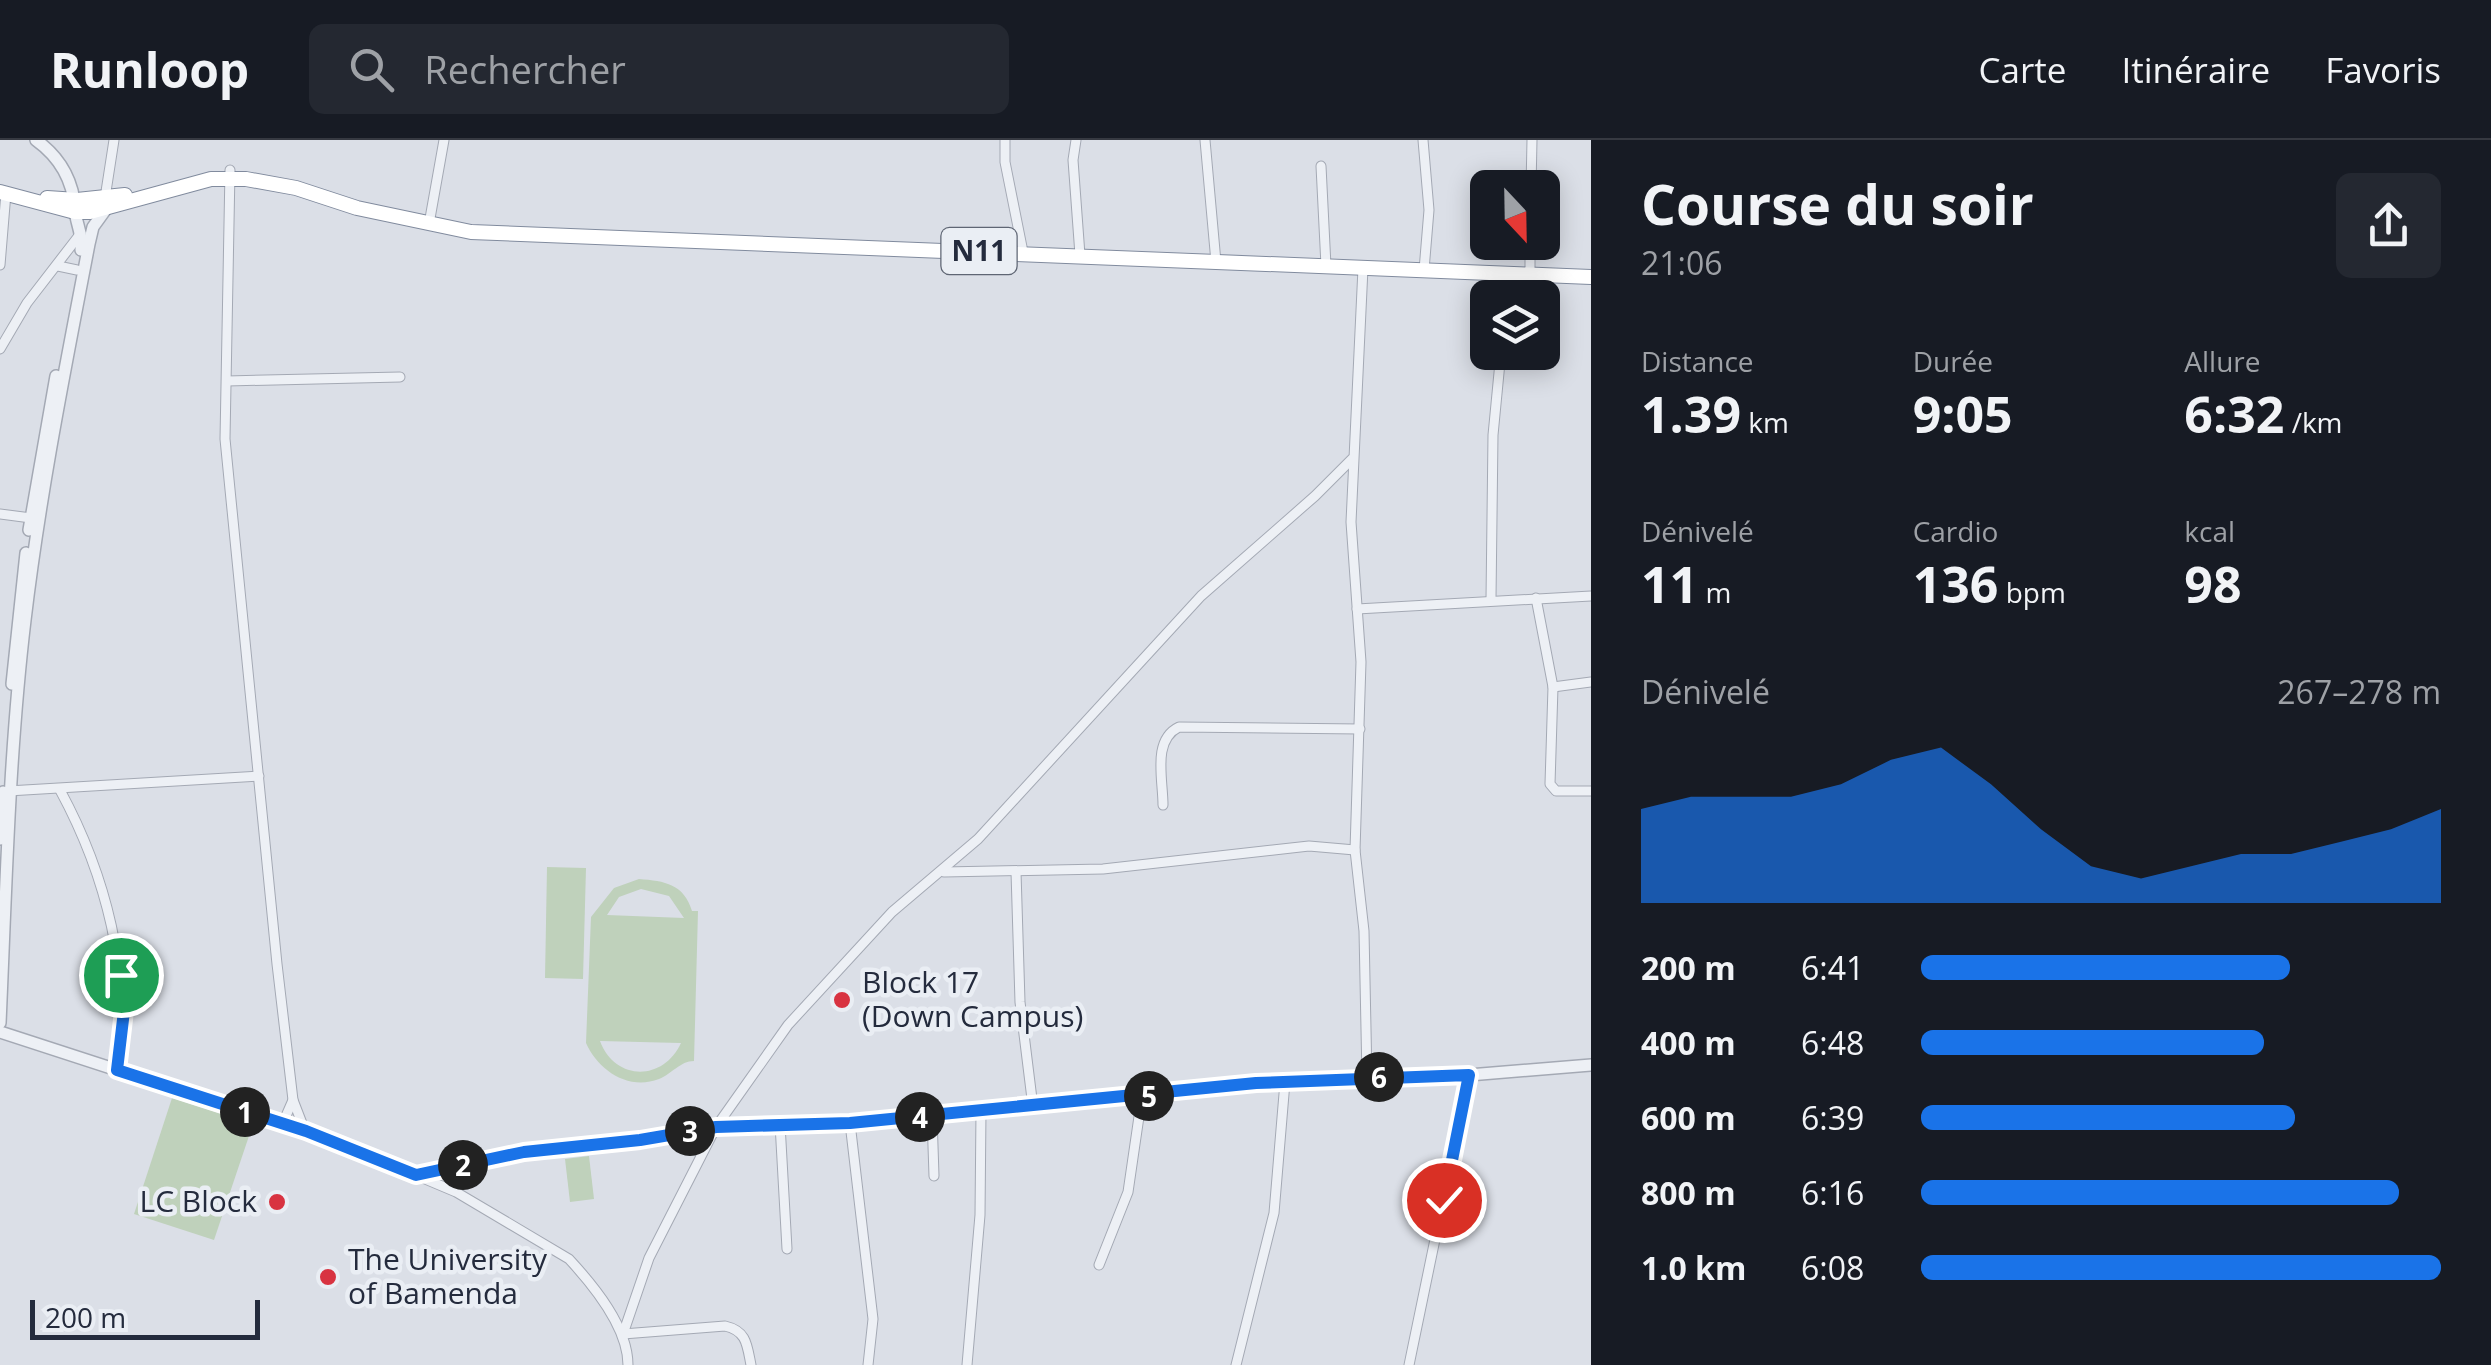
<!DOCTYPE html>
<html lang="fr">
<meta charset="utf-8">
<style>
:root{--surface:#171b24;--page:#242831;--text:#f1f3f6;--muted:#9ea1a6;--line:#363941;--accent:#1a73e8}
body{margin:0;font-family:"Open Sans",sans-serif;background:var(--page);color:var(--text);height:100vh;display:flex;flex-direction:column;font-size:38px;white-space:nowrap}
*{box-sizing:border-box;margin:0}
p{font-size:32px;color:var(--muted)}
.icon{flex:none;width:55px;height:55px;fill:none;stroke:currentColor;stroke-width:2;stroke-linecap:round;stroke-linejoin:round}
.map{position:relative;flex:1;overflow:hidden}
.details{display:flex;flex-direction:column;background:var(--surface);width:900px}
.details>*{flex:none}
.needle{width:65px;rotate:158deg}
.tools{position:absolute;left:1470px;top:30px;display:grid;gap:20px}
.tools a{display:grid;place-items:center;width:90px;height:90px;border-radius:15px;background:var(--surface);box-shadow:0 5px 25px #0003;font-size:50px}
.scale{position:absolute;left:30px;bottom:25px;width:230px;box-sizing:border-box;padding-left:10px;border:5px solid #242b3d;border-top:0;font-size:28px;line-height:35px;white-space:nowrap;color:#242b3d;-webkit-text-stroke:8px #eaeef4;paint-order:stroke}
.pin{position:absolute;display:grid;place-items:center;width:85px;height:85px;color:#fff;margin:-42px;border:5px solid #fff;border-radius:50%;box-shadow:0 2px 10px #0007}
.km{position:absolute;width:50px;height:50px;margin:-25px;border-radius:50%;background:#222;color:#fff;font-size:28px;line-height:50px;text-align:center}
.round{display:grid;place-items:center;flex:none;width:105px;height:105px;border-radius:15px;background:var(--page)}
.headline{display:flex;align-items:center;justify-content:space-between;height:170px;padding:0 50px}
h1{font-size:55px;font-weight:700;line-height:75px}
.stats{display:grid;grid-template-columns:repeat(3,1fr);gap:15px;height:170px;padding:10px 50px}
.stats div{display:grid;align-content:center}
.stats b{font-size:50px;font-weight:700}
.stats small{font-size:28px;font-weight:400}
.stats p{font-size:28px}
.chart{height:280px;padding:20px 50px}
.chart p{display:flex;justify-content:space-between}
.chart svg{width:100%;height:180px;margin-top:10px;fill:var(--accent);opacity:.7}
ul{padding:0 50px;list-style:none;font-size:32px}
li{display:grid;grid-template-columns:160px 120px 1fr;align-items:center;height:75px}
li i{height:25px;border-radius:12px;background:var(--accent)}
header{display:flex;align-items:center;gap:60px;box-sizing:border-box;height:140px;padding:0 50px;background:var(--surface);border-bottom:2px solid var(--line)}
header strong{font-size:48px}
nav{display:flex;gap:55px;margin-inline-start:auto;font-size:35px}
.search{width:700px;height:90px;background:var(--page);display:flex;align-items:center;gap:25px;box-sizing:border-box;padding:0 35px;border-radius:15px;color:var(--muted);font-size:38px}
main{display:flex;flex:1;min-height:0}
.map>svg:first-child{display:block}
</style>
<header>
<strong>Runloop</strong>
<div class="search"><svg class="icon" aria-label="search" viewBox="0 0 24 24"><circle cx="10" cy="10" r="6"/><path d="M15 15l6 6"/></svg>Rechercher</div>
<nav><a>Carte</a><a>Itinéraire</a><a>Favoris</a></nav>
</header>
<main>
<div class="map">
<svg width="1591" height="1225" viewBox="0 0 1591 1225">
<rect width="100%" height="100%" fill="#dbdfe7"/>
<g fill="#bfd1bb" fill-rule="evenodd">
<polygon points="547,727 586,728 583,839 545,838"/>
<path d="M639,739c26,2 45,5 53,32h6l-4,150c-14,0 -22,13 -35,18 -31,12 -61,-9 -73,-36l5,-126 23,-29zM641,749l28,7 15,22 -77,-3 12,-18zM600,901l80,2h1c-18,39 -66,38 -81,-2z"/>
<polygon points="172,958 253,984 214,1100 134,1074"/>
<polygon points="589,1016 594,1059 570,1062 565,1019"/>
</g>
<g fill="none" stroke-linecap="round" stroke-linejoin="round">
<defs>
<g id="minor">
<polyline points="1005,0 1005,22 1023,112"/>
<polyline points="1076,0 1073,20 1080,115"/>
<polyline points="1205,0 1216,122"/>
<polyline points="1423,0 1429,70 1424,130"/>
<polyline points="1321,26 1326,126"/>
<polyline points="230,30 225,299 277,824 293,960 305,991"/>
<polyline points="1531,48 1532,0"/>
<polyline points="105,58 114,0"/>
<polyline points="429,84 444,0"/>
<polyline points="0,125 6,53"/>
<polyline points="58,126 77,130"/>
<polyline points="1363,128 1351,382 1361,522 1355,710 1364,791 1367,938"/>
<polyline points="1530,134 1530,102"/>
<polyline points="1511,158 1515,133"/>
<polyline points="0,209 27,163 81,93"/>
<polyline points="227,241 400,237"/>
<polyline points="0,374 31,378"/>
<polyline points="1536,458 1553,547 1550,644 1556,651 1591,651"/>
<polyline points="1491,459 1493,295 1501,212"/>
<polyline points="1357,469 1591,456"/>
<polyline points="1553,547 1591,542"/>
<path d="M60,650c45,83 73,186 57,280"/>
<polyline points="8,651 259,636"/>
<path d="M1163,665c0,-26 -11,-65 16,-78l181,2"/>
<polyline points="944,732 1103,729 1309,706 1355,710"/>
<polyline points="1016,732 1020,862 1033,967"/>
<polyline points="932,976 934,1036"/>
<polyline points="850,983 873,1179 868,1225"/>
<polyline points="780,984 787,1109"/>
<polyline points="282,985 293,960"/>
<path d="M418,1036l38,16 113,67c25,27 59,68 59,106"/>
<polyline points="1099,1125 1128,1052 1142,956"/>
<polyline points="623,1194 649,1118 716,987 788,885 892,772 978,699 1201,456 1315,356 1352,319"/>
<path d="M623,1194l102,-8c22,5 22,19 26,39"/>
<polyline points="967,1225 980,1075 981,971"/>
<polyline points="1236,1225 1274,1073 1285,942"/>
<polyline points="1409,1225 1469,935"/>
</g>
<g id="tertiary">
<path d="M36,0c25,18 37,41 39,69 1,16 8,24 6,41"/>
<polyline points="29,390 56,236"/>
<polyline points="12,544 26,413"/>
<polyline points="0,699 3,652"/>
<path d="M0,883c6,-134 9,-269 25,-403 15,-126 40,-251 64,-376l4,-17 13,-18"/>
<polyline points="0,892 305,991 416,1035 525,1012 640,1000 716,987 850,983 1256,943 1469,935 1591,925"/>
</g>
<g id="trunk">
<polyline points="0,52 75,72 90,72 211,39 246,39 296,48 357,68 471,92 1591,137"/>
<polyline points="47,58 77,60 125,55"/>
</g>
</defs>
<use href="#minor" stroke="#a4a9b4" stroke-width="11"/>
<use href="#tertiary" stroke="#a4a9b4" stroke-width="14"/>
<use href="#trunk" stroke="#818b9e" stroke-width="16"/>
<use href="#minor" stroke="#edf0f5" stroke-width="9"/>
<use href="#tertiary" stroke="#edf0f5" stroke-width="11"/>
<use href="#trunk" stroke="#fff" stroke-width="14"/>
</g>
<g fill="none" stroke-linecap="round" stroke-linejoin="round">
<defs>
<polyline id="route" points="121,835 124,871 117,930 306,991 416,1035 524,1012 640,1000 716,987 850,983 1256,943 1469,935 1444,1060"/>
</defs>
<use href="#route" stroke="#fff" stroke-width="20"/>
<use href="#route" stroke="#1a73e8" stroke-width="12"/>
</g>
<g fill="#d83341" stroke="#eaeef4" stroke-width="4">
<circle cx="842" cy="860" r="10"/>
<circle cx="277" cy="1062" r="10"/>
<circle cx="328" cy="1137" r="10"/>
</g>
<g text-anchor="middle" stroke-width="9" stroke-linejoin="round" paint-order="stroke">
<rect fill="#eaeef4" stroke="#5f6674" stroke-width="2.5" x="941.5" y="88" width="75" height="46" rx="8"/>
<g font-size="28" font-weight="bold" fill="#242b3d">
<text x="979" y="121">N11</text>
</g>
<g font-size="30" fill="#242b3d" stroke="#eaeef4" text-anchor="start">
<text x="862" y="853">Block 17<tspan x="862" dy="34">(Down Campus)</tspan></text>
<text x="257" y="1072" text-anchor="end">LC Block</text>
<text x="348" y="1130">The University<tspan x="348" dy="34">of Bamenda</tspan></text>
</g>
</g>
</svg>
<div class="tools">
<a><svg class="needle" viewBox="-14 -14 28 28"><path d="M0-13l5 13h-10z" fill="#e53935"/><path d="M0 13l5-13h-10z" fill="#9ea1a6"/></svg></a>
<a><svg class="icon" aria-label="layers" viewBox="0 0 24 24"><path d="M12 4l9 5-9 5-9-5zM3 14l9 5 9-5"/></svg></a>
</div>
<div class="scale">200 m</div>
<div class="pin" style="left:121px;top:835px;background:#1e9e55"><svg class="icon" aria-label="arrive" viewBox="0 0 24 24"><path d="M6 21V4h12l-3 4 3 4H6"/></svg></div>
<div class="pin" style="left:1444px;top:1060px;background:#d93025"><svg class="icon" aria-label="check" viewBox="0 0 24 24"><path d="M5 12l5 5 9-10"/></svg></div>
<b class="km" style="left:245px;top:972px">1</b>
<b class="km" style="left:463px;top:1025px">2</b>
<b class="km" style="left:690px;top:991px">3</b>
<b class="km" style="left:920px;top:977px">4</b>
<b class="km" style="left:1149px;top:956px">5</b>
<b class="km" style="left:1379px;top:937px">6</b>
</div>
<section class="details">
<div class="headline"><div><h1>Course du soir</h1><p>21:06</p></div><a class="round"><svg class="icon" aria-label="share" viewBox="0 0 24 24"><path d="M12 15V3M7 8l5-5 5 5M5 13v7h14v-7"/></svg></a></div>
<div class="stats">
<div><p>Distance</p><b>1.39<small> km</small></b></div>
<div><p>Durée</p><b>9:05</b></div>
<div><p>Allure</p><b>6:32<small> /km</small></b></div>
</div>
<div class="stats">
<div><p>Dénivelé</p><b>11<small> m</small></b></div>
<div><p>Cardio</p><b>136<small> bpm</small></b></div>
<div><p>kcal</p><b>98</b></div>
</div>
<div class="chart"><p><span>Dénivelé</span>267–278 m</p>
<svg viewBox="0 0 160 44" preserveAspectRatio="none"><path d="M0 44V21L10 18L20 18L30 18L40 15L50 9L60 6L70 15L80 26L90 35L100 38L110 35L120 32L130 32L140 29L150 26L160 21V44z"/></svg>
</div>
<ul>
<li><b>200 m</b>6:41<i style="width:71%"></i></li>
<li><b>400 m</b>6:48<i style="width:66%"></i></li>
<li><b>600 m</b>6:39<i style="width:72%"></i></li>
<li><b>800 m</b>6:16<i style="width:92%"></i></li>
<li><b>1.0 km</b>6:08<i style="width:100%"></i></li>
</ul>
</section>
</main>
